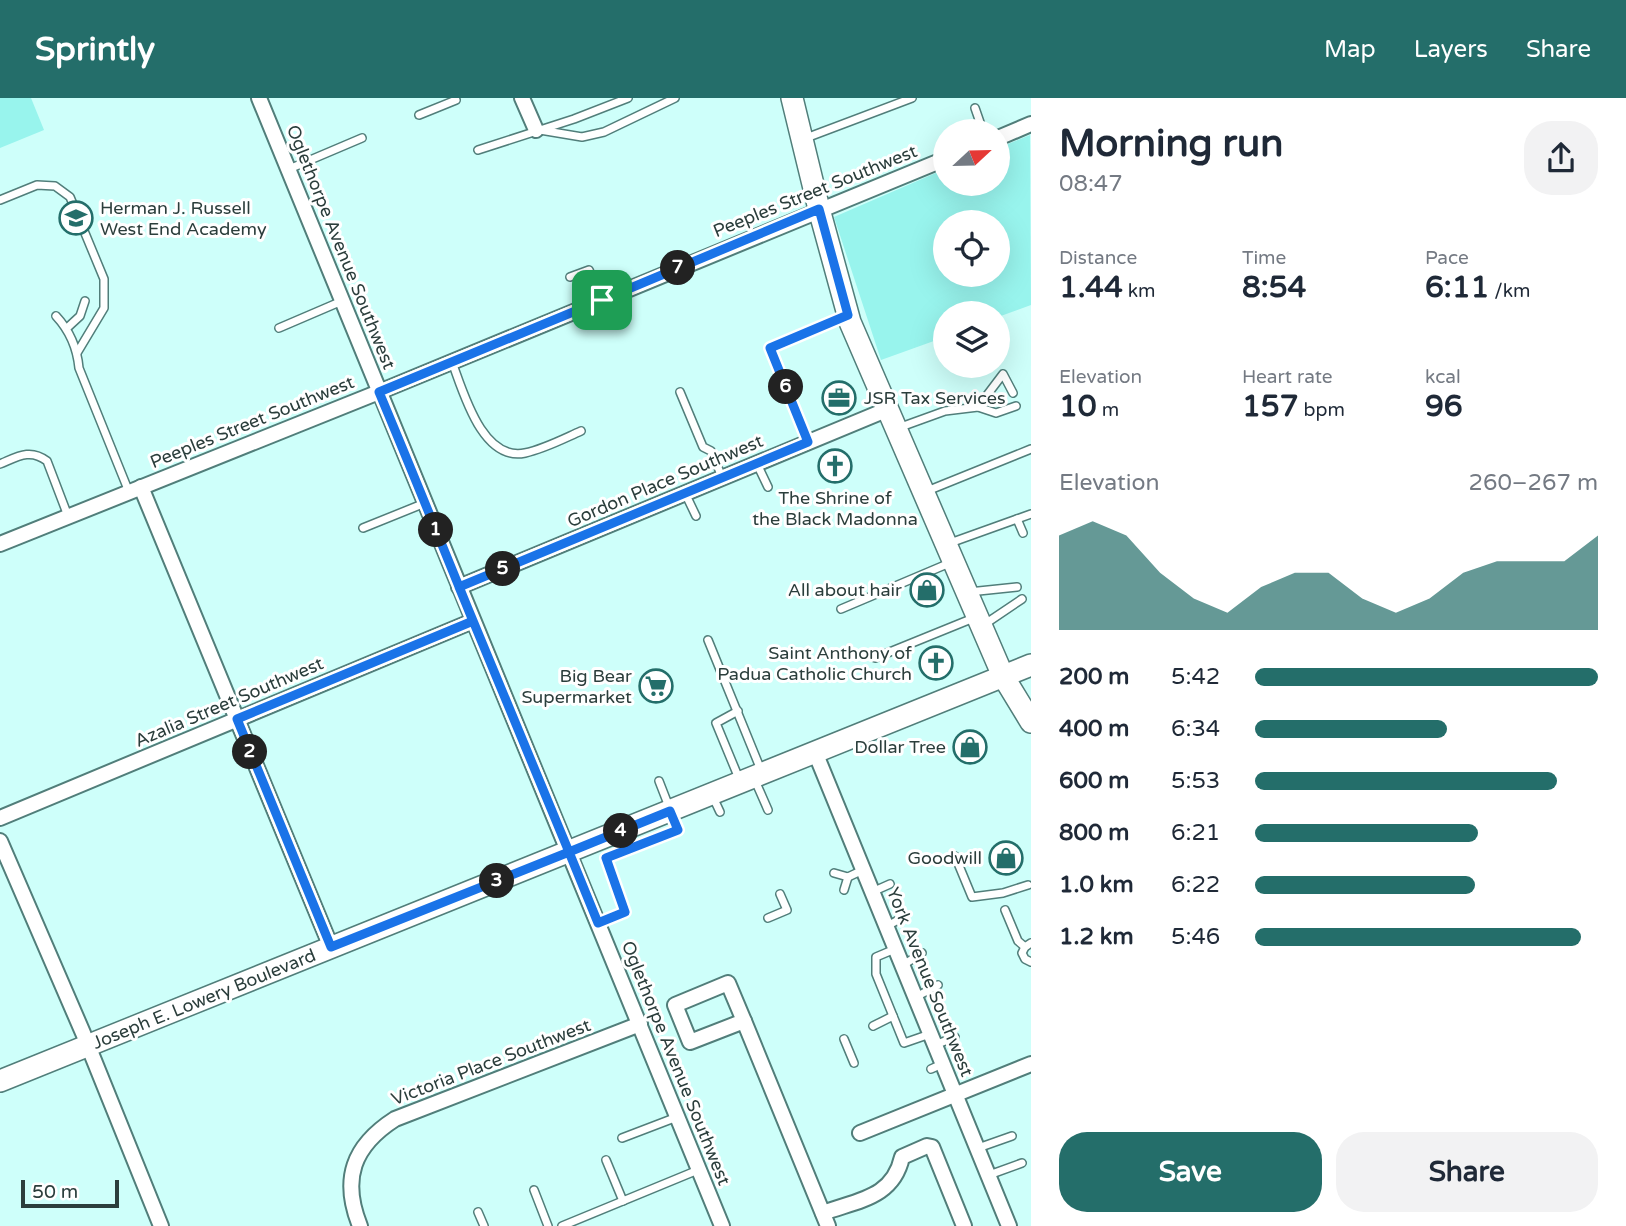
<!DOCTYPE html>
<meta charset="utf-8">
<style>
:root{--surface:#fff;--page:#f2f2f3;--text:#1f2937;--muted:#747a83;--accent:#246e6a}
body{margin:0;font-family:"Varela Round",sans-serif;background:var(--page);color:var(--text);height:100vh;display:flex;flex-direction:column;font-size:26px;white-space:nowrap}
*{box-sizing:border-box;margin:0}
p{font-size:23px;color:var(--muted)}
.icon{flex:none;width:38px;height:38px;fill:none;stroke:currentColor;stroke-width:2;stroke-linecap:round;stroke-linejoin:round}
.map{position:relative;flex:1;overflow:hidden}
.drawer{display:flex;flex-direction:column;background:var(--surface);width:595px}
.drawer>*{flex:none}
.needle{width:46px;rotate:68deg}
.tools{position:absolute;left:933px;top:21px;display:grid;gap:14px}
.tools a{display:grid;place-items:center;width:77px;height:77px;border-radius:50%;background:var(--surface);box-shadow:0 7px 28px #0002;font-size:35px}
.scale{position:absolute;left:21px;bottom:18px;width:98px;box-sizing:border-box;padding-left:7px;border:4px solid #2b3e3c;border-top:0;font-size:19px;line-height:24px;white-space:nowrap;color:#2b3e3c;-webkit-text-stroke:5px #fff;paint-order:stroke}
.pin{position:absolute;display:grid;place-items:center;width:60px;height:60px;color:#fff;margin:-30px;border-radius:14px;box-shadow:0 4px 10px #0006}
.km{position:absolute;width:35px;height:35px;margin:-18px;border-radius:50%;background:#222;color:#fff;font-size:19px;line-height:35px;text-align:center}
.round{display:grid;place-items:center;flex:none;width:74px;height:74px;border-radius:28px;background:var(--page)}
.summary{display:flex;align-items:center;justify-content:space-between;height:119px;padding:0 28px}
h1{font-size:38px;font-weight:700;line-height:52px}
.figures{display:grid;grid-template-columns:repeat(3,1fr);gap:10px;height:119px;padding:7px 28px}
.figures div{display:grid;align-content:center}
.figures b{font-size:30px;font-weight:700}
.figures small{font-size:19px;font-weight:400}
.figures p{font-size:19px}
.chart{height:196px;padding:14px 28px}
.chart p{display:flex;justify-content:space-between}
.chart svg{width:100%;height:126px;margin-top:7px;fill:var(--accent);opacity:.7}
.button{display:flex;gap:14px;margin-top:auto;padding:14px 28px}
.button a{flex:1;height:80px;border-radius:28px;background:var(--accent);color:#fff;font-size:28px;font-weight:700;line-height:80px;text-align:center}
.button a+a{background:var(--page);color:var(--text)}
ul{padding:0 28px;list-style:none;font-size:23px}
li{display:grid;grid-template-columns:112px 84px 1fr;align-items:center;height:52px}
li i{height:18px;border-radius:9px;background:var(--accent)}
header{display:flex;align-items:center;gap:42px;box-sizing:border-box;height:98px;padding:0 35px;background:var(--accent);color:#fff}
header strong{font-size:33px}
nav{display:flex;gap:38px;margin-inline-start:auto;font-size:24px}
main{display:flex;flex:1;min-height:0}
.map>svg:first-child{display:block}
</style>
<header>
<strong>Sprintly</strong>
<nav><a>Map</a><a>Layers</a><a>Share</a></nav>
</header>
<main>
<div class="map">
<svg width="1031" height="1128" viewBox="0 0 1031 1128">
<rect width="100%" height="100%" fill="#cefffa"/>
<g fill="#98f4ed" fill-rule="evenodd">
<polygon points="0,0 31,0 44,32 0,50"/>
<path d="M1030,37l1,170 -33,12v-4h-53v24l-64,23 -47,-143 111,-48v15h53v-36zM998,124v53h-53v-53z"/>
</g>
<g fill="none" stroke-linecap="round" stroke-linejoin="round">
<defs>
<g id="lane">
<polyline points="975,10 983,33"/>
<polyline points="419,17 456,2"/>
<polyline points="540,32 582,39 604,34 675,0"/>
<polyline points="806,40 912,0"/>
<polyline points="478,52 574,21 628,0"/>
<polyline points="289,71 362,40"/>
<polyline points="0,102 37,87 55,88 70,99 104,181 104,210 77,255"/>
<polyline points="570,179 589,172 602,202"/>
<path d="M56,218c14,15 21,31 23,52l50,124"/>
<polyline points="67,230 80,218 85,203"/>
<polyline points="279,230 342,203"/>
<path d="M452,264c11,29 30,100 73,91 19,-4 38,-14 56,-22"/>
<polyline points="680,294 703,349 711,353 722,379"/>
<polyline points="978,309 996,315 1016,308"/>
<polyline points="898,330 945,313 978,309 1003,276 1013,295"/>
<polyline points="808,344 770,250 847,218"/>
<path d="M0,366c17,-7 30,-16 47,-3l21,55"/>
<polyline points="757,366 768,389"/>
<polyline points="927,393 1031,351"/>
<polyline points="685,395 696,418"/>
<polyline points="1017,421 1023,435"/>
<polyline points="363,430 425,405"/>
<polyline points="950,445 1031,416"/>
<polyline points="969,494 1017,489"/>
<polyline points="841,511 952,464"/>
<polyline points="985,526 1022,501"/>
<polyline points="708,542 761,672"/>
<polyline points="875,560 976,519"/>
<polyline points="738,613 716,625 740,683"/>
<polyline points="754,680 768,712"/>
<polyline points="712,697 720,714"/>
<polyline points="955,758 972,799 1003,795 1028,787"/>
<polyline points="834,775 848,779 863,772"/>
<polyline points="844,792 848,779"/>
<polyline points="872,794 890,786"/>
<polyline points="1005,812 1018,843 1025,849"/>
<polyline points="768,820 787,812 780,796"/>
<polyline points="598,825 625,814 606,760 678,732 659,683"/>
<polyline points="887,828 902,820"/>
<polyline points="1031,845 1025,849 1022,855 1025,861 1031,864"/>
<polyline points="895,851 876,859 876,876 904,945 930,936"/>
<polyline points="903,867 922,855"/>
<polyline points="916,899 938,887"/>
<polyline points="873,928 893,918"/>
<polyline points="844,941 854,965"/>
<polyline points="935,947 955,939"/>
<polyline points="931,971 942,966"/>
<polyline points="622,1040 677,1019"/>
<polyline points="978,1050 1012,1038"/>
<polyline points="606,1062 623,1103"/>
<polyline points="989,1077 1022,1065"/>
<polyline points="534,1092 548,1128"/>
<polyline points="478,1114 484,1128"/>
<polyline points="562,1128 698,1072"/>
</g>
<g id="street">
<polyline points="259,0 722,1128"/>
<polyline points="522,0 536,32"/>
<polyline points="998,40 1031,26"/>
<polyline points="141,389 331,849"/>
<polyline points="0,446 379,294 945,61"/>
<polyline points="459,489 886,312"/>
<polyline points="815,654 1009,1128"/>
<polyline points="0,720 473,523"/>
<polyline points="0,743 83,935 161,1128"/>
<polygon points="728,885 744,923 690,944 675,907"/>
<polyline points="744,923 828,1128"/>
<polyline points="860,1035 1031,966"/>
<path d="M823,1115c35,-13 70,-15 79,-56l25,-11 5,1 32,79"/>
<path d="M360,1128c-19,-47 -7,-80 35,-107l245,-95"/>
</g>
<g id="secondary">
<polyline points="792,0 819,111 850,224 1003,578 1031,624"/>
<polyline points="0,983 1031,567"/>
</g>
</defs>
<use href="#lane" stroke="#517e7a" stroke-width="10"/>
<use href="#street" stroke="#517e7a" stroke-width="18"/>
<use href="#secondary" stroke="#517e7a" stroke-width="24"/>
<use href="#lane" stroke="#fff" stroke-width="7"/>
<use href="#street" stroke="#fff" stroke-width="14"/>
<use href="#secondary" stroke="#fff" stroke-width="21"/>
</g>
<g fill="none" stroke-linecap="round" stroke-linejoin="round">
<defs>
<path id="route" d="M602,202l-223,92c32,76 63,153 94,229l-236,98 94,228 238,-95 29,71 27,-11 -19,-54 72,-28 -8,-19 -101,41 -110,-265 349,-145 -38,-94 78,-33 -29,-106 -217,91"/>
</defs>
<use href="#route" stroke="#fff" stroke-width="14"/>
<use href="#route" stroke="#1a73e8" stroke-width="9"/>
</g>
<defs>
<symbol id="school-ring" viewBox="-11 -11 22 22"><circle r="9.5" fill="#fff" stroke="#246e6a" stroke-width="1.5"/><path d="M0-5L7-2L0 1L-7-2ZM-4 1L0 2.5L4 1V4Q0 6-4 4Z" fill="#246e6a"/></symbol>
<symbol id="office-ring" viewBox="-11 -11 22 22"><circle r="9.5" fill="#fff" stroke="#246e6a" stroke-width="1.5"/><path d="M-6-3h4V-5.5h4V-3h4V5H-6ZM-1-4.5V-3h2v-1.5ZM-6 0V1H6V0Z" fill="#246e6a"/></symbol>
<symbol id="church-ring" viewBox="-11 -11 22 22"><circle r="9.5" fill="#fff" stroke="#246e6a" stroke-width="1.5"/><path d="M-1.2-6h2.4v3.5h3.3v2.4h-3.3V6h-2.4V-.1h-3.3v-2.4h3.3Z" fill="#246e6a"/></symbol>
<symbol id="shop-ring" viewBox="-11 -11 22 22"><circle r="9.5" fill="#fff" stroke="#246e6a" stroke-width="1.5"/><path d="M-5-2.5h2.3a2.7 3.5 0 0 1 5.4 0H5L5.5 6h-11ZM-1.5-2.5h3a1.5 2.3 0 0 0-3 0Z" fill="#246e6a"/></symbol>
<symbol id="supermarket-ring" viewBox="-11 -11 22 22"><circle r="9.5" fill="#fff" stroke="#246e6a" stroke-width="1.5"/><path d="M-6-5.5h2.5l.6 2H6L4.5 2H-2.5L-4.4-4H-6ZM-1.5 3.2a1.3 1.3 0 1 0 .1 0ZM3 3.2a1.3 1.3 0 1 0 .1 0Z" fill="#246e6a"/></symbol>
</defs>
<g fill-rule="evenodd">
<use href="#school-ring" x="57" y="101" width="38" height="38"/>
<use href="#office-ring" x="820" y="281" width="38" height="38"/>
<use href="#church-ring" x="816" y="349" width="38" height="38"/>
<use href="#shop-ring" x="908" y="473" width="38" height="38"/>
<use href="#church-ring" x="917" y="546" width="38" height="38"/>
<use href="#supermarket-ring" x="637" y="569" width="38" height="38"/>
<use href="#shop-ring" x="951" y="630" width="38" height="38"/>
<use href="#shop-ring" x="987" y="741" width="38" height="38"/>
</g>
<g text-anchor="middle" stroke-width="6" stroke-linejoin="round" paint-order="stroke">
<g font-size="18" fill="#2b3e3c" stroke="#fff">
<text transform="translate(815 93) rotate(-22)" y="6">Peeples Street Southwest</text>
<text transform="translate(341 149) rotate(68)" y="6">Oglethorpe Avenue Southwest</text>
<text transform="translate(252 324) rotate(-22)" y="6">Peeples Street Southwest</text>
<text transform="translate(665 383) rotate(-23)" y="6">Gordon Place Southwest</text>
<text transform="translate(229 604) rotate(-23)" y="6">Azalia Street Southwest</text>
<text transform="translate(930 884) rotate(68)" y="6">York Avenue Southwest</text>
<text transform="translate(204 901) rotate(-22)" y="6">Joseph E. Lowery Boulevard</text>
<text transform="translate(491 964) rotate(-21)" y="6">Victoria Place Southwest</text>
<text transform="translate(676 965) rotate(68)" y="6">Oglethorpe Avenue Southwest</text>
</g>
<g font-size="18" fill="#2b3e3c" stroke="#fff" text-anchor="end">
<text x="100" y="116" text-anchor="start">Herman J. Russell<tspan x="100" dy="21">West End Academy</tspan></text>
<text x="864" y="306" text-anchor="start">JSR Tax Services</text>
<text x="835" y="406" text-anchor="middle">The Shrine of<tspan x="835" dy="21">the Black Madonna</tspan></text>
<text x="902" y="498">All about hair</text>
<text x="912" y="561">Saint Anthony of<tspan x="912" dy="21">Padua Catholic Church</tspan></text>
<text x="632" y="584">Big Bear<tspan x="632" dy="21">Supermarket</tspan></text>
<text x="946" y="655">Dollar Tree</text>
<text x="982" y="766">Goodwill</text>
</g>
</g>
</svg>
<div class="tools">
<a><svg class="needle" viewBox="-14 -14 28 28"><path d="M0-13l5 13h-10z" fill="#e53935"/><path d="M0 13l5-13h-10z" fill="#747a83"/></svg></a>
<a><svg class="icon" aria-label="locate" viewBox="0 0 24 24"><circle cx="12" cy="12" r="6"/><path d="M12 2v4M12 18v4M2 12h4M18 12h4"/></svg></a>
<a><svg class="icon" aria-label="layers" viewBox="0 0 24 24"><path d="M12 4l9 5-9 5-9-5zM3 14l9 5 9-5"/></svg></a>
</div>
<div class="scale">50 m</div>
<div class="pin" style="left:602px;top:202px;background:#1e9e55"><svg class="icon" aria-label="arrive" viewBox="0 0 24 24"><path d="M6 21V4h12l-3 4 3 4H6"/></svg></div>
<b class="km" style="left:436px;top:432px">1</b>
<b class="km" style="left:250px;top:654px">2</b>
<b class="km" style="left:497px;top:783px">3</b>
<b class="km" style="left:621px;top:733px">4</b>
<b class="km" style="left:503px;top:471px">5</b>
<b class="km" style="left:786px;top:289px">6</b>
<b class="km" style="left:678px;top:170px">7</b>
</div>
<section class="drawer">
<div class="summary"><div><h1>Morning run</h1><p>08:47</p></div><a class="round"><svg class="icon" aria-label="share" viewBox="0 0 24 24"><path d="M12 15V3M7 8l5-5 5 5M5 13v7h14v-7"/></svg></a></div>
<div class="figures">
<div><p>Distance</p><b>1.44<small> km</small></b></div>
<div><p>Time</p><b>8:54</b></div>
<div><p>Pace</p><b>6:11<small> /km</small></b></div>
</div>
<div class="figures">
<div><p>Elevation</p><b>10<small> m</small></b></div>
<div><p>Heart rate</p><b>157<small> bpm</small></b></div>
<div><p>kcal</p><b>96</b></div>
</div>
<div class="chart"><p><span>Elevation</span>260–267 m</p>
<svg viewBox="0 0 160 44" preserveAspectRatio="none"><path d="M0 44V11L10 6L20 11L30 24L40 33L50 38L60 29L70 24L80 24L90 33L100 38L110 33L120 24L130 20L140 20L150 20L160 11V44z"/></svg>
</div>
<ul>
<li><b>200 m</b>5:42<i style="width:100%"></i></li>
<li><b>400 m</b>6:34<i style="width:56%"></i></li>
<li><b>600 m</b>5:53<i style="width:88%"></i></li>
<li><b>800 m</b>6:21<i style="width:65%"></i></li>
<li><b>1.0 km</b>6:22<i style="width:64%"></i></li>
<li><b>1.2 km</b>5:46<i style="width:95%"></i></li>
</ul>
<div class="button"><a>Save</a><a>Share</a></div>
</section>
</main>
